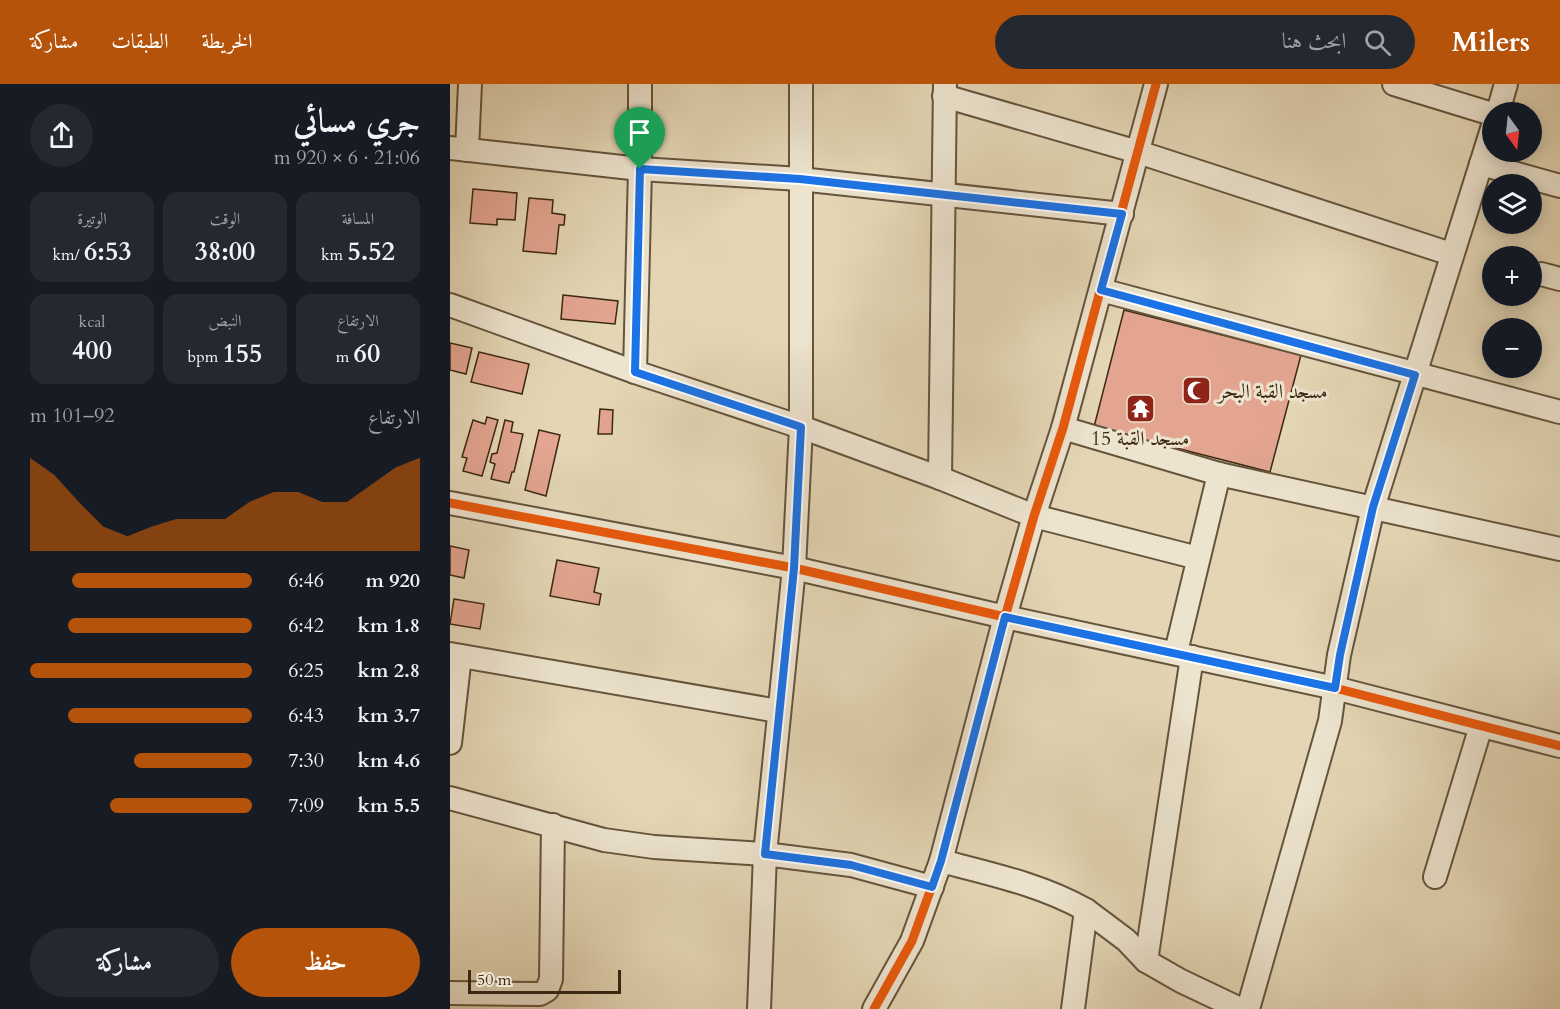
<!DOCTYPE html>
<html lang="ar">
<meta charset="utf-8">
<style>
:root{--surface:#171b24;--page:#242831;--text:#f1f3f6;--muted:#9ea1a6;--accent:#b45309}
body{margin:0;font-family:Cardo,Amiri,serif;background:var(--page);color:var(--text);direction:rtl;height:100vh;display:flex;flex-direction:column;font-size:22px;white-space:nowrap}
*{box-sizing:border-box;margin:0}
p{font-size:20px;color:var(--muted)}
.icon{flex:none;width:33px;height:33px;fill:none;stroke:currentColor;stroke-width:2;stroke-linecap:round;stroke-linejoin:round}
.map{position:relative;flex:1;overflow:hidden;direction:ltr}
.sheet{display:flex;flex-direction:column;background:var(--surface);width:450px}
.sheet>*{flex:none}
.needle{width:39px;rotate:165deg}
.controls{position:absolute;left:1032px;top:18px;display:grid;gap:12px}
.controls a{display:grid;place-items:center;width:60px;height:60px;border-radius:50%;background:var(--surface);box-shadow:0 3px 15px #0003;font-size:30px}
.scale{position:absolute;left:18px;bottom:15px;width:153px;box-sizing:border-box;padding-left:6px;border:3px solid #3b2914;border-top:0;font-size:16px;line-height:21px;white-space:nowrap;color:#3b2914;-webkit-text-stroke:4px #ede4cf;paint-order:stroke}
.pin{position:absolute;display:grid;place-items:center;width:51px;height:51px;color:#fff;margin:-62px -26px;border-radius:50% 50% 50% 0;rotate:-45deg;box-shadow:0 0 6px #0007}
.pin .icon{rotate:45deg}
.round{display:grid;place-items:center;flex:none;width:63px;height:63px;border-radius:32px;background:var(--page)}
.head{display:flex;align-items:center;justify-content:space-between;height:102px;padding:0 30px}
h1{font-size:33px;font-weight:600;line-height:45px}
.metrics{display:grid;grid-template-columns:repeat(3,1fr);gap:9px;height:102px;padding:6px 30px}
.metrics div{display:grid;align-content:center;border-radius:15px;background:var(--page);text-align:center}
.metrics b{font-size:26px;font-weight:600}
.metrics small{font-size:16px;font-weight:400}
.metrics p{font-size:16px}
.chart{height:168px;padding:12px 30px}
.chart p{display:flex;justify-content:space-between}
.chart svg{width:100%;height:108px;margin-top:6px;fill:var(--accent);opacity:.7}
.action{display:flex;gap:12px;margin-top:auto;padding:12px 30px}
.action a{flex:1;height:69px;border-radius:36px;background:var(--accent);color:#fff;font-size:24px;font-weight:600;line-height:69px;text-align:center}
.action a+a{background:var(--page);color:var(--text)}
ul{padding:0 30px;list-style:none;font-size:20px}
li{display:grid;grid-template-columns:96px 72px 1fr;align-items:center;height:45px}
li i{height:15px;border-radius:8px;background:var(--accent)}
header{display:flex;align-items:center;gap:36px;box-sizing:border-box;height:84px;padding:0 30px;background:var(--accent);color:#fff}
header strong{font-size:28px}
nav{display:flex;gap:33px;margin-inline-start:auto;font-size:21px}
.search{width:420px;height:54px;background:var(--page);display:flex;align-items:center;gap:15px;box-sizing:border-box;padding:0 21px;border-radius:33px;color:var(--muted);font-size:22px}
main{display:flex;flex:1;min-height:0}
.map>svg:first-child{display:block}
</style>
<header>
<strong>Milers</strong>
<div class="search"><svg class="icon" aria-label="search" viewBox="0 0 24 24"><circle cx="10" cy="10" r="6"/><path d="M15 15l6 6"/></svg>ابحث هنا</div>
<nav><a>الخريطة</a><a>الطبقات</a><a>مشاركة</a></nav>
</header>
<main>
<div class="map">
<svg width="1110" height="925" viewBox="0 0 1110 925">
<rect width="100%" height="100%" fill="#e4d6b5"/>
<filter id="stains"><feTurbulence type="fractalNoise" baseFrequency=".00333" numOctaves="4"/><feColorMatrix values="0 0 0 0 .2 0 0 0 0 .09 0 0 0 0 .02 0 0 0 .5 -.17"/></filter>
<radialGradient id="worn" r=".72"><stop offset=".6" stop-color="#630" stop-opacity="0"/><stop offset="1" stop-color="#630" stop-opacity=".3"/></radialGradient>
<g fill="#e3a590" stroke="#3b2914" stroke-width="1.5">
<polygon points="23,105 67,109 65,136 47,135 47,141 20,139"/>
<polygon points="79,114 103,116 102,129 115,131 114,141 109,141 106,170 73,167"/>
<polygon points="113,211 168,217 165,240 111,235"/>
<polygon points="674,226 851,271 820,388 644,343"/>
<polygon points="0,259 22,264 16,290 0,286"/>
<polygon points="29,268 79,280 72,310 21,298"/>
<polygon points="150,325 163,326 162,350 148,350"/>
<polygon points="37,333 48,336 32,392 13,387 17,374 12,373 23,336 35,340"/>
<polygon points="55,336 63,338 61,348 73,350 64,388 62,388 59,399 41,395 45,380 40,378 42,370 47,369"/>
<polygon points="89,346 110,351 96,412 75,406"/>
<polygon points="0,462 19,466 14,494 0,491"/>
<polygon points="107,476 149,484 144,508 151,510 149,521 100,512"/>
<polygon points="4,515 34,520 30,545 0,540"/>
</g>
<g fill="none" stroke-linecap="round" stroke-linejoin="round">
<defs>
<g id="street">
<polyline points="944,0 1042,30"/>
<polyline points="494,12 688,68 1001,170"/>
<polyline points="1048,28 1056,0"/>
<polyline points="0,64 190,85 350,95 672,130"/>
<polyline points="17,66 20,0"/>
<polyline points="1031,80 1110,102"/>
<polyline points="1091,190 1110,195"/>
<polyline points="651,206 1110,328"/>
<polyline points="0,221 185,288 351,343 490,394 584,432 748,474"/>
<polyline points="185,288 190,85 190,0"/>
<polyline points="613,344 769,390 1110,465"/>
<polyline points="490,394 495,0"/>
<polyline points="0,419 344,484 555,533 885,604 1110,662"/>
<polyline points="726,568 769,390"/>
<polyline points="0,570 328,627"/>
<polyline points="0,659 10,572"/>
<polyline points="0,714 154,756 204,763 315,770 401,781 482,803"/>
<path d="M491,777c50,13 101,24 145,49l-13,99"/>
<polyline points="985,793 1031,642"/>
<polyline points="636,826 676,856 696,877 731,897 790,925"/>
<polyline points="696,877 742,573"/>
<polyline points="0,909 90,910 97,906 101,895 103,741"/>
<polyline points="309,925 315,770 344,484 351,343 351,0"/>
<polyline points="424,925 462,857 491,777 555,533 584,432 613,344 706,0"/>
<polyline points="798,925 880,637 889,571 923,424 1042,45"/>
</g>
</defs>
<use href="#street" stroke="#65543c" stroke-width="26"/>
<use href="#street" stroke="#ede4cf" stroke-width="22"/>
<defs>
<g id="cycleway">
<polyline points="0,419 344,484 555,533 885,604 1110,662"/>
<polyline points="424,925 462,857 491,777 555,533 584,432 613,344 706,0"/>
</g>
</defs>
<use href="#cycleway" stroke="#ede4cf" stroke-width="13"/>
<use href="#cycleway" stroke="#e8590c" stroke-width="9"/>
</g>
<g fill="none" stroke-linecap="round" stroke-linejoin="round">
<defs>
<polygon id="route" points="190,85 350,95 672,130 651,206 965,291 923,423 890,571 885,604 555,533 491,777 482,803 401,781 315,770 344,484 351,343 185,288"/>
</defs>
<use href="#route" stroke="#fff" stroke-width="12"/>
<use href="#route" stroke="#1a73e8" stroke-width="8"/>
</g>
<defs>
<symbol id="mosque-square" viewBox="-11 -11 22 22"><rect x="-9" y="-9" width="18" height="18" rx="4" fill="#8f2418" stroke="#ede4cf"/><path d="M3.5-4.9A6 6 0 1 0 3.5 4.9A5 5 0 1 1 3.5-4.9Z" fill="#fff"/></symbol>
<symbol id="temple-square" viewBox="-11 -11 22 22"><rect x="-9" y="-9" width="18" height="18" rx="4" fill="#8f2418" stroke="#ede4cf"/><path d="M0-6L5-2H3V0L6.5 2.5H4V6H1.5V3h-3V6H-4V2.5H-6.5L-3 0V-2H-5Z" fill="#fff"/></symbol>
</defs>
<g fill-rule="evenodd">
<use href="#mosque-square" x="730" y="290" width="33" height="33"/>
<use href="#temple-square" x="674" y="308" width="33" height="33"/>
</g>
<g text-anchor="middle" stroke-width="6" stroke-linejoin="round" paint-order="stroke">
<g font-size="20" fill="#3b2914" stroke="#ede4cf" text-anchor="start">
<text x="768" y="314">مسجد القبة البحر</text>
<text x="690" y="361" text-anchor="middle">مسجد القبة 15</text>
</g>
</g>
<rect width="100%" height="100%" filter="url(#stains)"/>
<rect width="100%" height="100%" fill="url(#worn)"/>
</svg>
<div class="controls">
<a><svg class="needle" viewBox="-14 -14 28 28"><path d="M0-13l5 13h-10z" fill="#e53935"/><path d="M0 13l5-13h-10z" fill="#9ea1a6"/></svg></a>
<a><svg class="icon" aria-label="layers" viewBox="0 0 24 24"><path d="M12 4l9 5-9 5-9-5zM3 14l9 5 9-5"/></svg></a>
<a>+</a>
<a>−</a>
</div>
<div class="scale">50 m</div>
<div class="pin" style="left:190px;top:85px;background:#1e9e55"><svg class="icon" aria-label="arrive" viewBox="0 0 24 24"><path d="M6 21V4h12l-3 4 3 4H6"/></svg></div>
</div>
<section class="sheet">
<div class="head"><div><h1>جري مسائي</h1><p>21:06 · 6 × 920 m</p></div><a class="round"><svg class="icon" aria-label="share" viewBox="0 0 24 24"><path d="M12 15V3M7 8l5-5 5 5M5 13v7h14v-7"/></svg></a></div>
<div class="metrics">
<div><p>المسافة</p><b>5.52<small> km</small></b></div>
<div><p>الوقت</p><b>38:00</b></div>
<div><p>الوتيرة</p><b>6:53<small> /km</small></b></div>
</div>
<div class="metrics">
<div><p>الارتفاع</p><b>60<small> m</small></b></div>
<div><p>النبض</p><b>155<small> bpm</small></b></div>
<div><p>kcal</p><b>400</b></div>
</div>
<div class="chart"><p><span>الارتفاع</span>92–101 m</p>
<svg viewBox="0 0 160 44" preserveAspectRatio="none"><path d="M0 44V6L10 13L20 24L30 34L40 38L50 34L60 31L70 31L80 31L90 24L100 20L110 20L120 24L130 24L140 17L150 10L160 6V44z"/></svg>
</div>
<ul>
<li><b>920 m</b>6:46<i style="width:81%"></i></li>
<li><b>1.8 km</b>6:42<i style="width:83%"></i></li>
<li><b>2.8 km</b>6:25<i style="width:100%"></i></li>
<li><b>3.7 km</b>6:43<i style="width:83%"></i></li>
<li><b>4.6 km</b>7:30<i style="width:53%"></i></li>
<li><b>5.5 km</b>7:09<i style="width:64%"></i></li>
</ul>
<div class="action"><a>حفظ</a><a>مشاركة</a></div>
</section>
</main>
